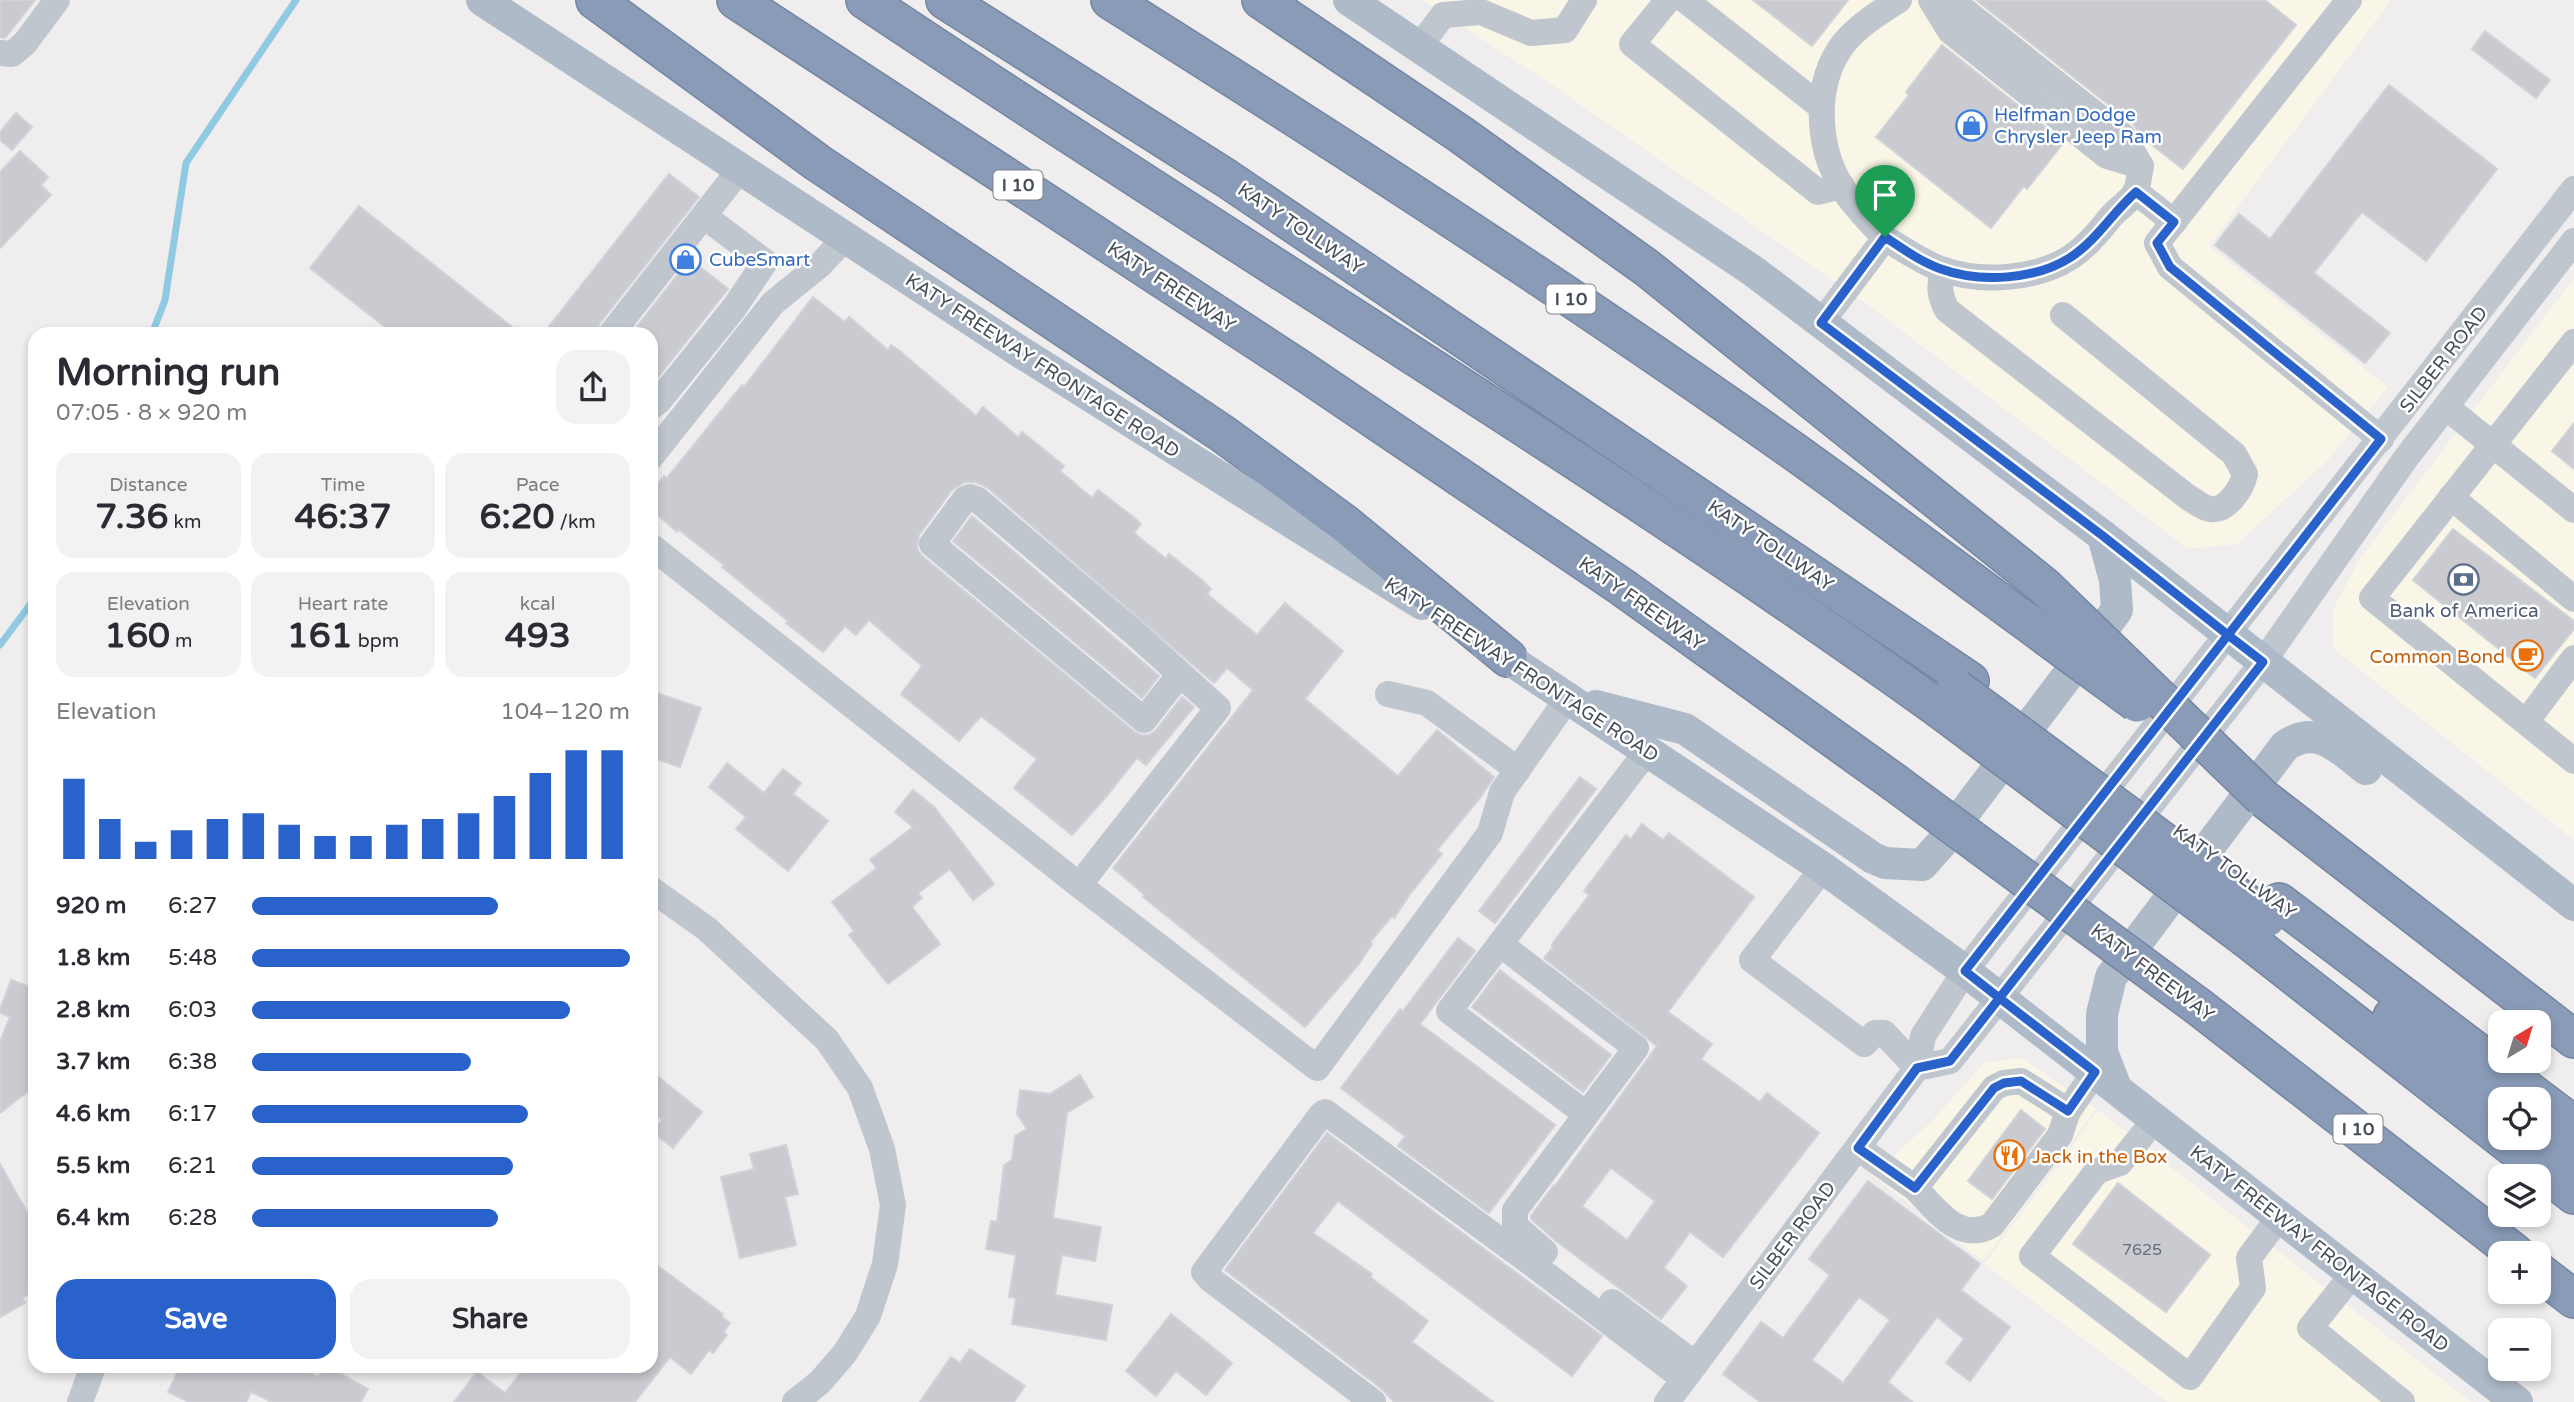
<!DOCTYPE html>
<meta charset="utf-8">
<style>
:root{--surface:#fff;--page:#f2f2f3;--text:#2b2b33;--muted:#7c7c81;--accent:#2a62cc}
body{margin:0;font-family:"Varela Round",sans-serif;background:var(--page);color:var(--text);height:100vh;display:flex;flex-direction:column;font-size:26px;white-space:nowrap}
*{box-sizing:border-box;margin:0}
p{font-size:23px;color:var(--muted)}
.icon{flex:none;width:38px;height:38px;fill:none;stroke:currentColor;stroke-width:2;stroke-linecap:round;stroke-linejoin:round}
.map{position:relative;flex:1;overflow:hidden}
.details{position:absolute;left:28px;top:327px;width:630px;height:1046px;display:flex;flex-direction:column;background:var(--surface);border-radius:21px;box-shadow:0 4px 10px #0003}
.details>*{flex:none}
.needle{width:46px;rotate:38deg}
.fabs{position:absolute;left:2488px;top:1010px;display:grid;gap:14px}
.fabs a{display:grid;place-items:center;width:63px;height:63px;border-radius:14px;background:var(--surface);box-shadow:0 4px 10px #0003;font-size:35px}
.pin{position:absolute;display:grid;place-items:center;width:60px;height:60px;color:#fff;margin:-72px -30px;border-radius:50% 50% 50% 0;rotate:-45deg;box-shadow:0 0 7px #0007}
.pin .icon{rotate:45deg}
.round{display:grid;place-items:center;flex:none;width:74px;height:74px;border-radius:21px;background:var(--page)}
.headline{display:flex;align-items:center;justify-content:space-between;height:119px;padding:0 28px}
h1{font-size:38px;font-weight:700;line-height:52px}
.metrics{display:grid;grid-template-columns:repeat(3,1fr);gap:10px;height:119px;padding:7px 28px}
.metrics div{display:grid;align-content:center;border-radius:18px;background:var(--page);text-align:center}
.metrics b{font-size:35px;font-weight:700}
.metrics small{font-size:19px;font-weight:400}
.metrics p{font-size:19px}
.chart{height:196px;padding:14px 28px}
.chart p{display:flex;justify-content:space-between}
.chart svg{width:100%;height:126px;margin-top:7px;stroke:var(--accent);stroke-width:6}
.primary-button{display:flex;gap:14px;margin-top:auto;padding:14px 28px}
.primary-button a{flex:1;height:80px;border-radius:21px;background:var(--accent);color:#fff;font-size:28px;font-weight:700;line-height:80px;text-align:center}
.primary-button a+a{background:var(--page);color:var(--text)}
ul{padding:0 28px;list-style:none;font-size:23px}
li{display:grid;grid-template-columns:112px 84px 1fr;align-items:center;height:52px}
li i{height:18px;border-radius:9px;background:var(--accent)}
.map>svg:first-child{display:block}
</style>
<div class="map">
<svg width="2574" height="1402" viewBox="0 0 2574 1402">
<rect width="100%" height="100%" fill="#efeded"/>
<g fill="#f9f6e7">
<polygon points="1423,0 2391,0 2209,246 2388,387 2327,461 2237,544 2188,549 1875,310 1561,91"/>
<polygon points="2574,278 2574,840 2334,649 2333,610 2359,560"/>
<polygon points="2022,1058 2096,1109 1983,1261 1872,1175 1931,1122 1985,1062"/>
<polygon points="2098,1110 2471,1402 2167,1402 1984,1264"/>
</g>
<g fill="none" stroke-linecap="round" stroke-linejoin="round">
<g stroke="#90c9e2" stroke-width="7">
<polyline points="152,334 165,300 186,163 296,0"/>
<polyline points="0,645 35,598"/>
</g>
</g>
<g fill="#cacbd1" stroke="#d1d2d8" stroke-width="2" fill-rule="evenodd">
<polygon points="0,0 35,0 5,38 0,37"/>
<polygon points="1753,0 1848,0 1812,46"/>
<polygon points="1976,0 2265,0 2296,25 2183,169 2142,137 2133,124"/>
<polygon points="2485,31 2550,80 2536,98 2472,49"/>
<polygon points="1942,45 2064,142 2027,189 2024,186 1991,228 1876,137 1909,95 1906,92"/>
<polygon points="2389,85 2497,169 2426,261 2362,212 2314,273 2390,333 2365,363 2215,245 2239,214 2270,239"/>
<polygon points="16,113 32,127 12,150 0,140 0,132"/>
<polygon points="20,151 48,177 41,185 51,195 0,248 0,172"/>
<polygon points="669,174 699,197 599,324 596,334 543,334"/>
<polygon points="359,206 521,334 394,334 310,268"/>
<polygon points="690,259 728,289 651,386 651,334 631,334"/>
<polygon points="813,297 845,322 849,317 888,350 891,345 901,352 976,416 983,407 1018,437 1022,432 1031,439 1064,466 1060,471 1092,498 1098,490 1132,516 1141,524 1134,533 1166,559 1169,554 1203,581 1211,589 1207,594 1257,635 1285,603 1312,625 1343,651 1305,699 1398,776 1437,730 1494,777 1480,798 1437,850 1442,854 1410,894 1394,918 1392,916 1370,942 1372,944 1359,964 1305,1027 1143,897 1145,895 1113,868 1253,690 1227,668 1214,683 988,488 976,482 965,482 952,490 919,535 917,549 922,556 1135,732 1141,735 1149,735 1156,730 1182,697 1194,707 1146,765 1137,758 1105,798 1072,835 1014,788 1037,759 981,716 959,741 901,694 922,666 869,620 856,635 845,626 823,652 786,623 788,621 722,567 724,565 679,530 677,532 651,509 651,492 664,476 667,478 742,385 744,387"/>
<polygon points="2574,423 2574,469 2552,451"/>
<polygon points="972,516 1159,676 1142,698 953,541"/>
<polygon points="2453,529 2574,621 2574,629 2535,678 2413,580"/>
<polygon points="651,691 701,708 680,767 651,757"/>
<polygon points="727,763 764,793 783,769 801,783 793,794 828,821 788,871 736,829 746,817 709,787"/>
<polygon points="1580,777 1596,789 1495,923 1479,911"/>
<polygon points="913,790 934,807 994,884 973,900 950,869 918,893 922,898 912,907 940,944 888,984 849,935 854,931 832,902 877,868 870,860 913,827 895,812"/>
<path d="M1642,824l21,16 6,-7 85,64 -86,115 44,32 -11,15 59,43 7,-9 52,40 -96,124 -33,-25 -26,36 23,18 -26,33 -105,-78 -25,-22v-3l23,-31 1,1 102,-140 -113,-88 8,-10v-4l37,-49 -5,-4 42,-56 5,4zM1611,1168l44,33 -28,39 -45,-34z"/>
<polygon points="1458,938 1475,951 1420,1024 1555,1125 1489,1213 1398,1146 1405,1136 1341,1088 1400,1009 1403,1011"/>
<polygon points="1500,970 1611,1055 1583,1092 1472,1007"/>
<polygon points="11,980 35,989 35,1086 0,1113 0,1042 10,1017 0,1013 0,1010"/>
<polygon points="651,1071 702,1112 673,1148 653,1132 662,1120 651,1111"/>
<polygon points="1080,1075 1093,1097 1067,1113 1053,1218 1101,1227 1095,1261 1062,1255 1055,1295 1112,1305 1106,1340 1012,1324 1016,1298 1009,1297 1016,1255 986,1249 991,1221 997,1222 1004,1165 1012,1160 1015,1136 1027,1129 1017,1114 1020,1090 1050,1094"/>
<polygon points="2021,1110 2045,1129 1992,1199 1968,1181"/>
<polygon points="1327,1133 1602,1336 1572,1376 1338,1201 1313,1233 1372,1274 1370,1277 1428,1321 1412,1342 1493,1402 1394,1402 1382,1389 1225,1270"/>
<polygon points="786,1145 798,1194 785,1197 796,1245 740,1258 721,1177 754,1169 750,1154"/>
<polygon points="0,1164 35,1226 35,1284 27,1288 31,1293 22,1298 25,1303 0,1317"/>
<path d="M1868,1181l112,83 -19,26 49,37 -40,54 -24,-18 18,-24 -27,-22 -49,65 24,20h-152l-37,-28 38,-52 22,16 47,-63 -21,-16zM1859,1297l31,23 -47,63 -31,-23z"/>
<polygon points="2118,1183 2210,1255 2166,1312 2073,1244"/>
<polygon points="651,1261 723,1314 722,1317 730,1323 724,1332 727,1335 713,1353 709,1350 691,1374 670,1357 635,1402 454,1402 477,1372 505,1393 525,1367 651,1367"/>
<polygon points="1171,1314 1232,1363 1206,1395 1176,1371 1156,1396 1126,1371"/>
<polygon points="970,1349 1025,1386 1014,1402 920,1402 951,1357 960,1363"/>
<polygon points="180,1367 298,1367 318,1377 324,1367 328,1367 368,1389 361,1402 272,1402 251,1392 246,1402 189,1402 168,1392"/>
</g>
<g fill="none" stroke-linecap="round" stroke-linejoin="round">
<defs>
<g id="highway">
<polyline points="595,0 818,163 1223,434 1344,523 1508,658"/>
<polyline points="736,0 1300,369 1622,587 1894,782"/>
<path d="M865,0c356,239 725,458 1073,708"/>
<polyline points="945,0 1226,178 1970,681"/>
<path d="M1110,0c230,145 460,293 682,450 77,55 152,111 228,167"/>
<polyline points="1261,0 1460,134 1647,268 2044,586"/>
<polyline points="2263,798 2574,1039"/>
<polyline points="2279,902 2574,1125"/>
<polyline points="2247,939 2574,1195"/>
<polyline points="2199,1007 2515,1253"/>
<polyline points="2392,1017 2501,1103"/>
<polyline points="2539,1133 2574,1161"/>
<polyline points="2539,1272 2574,1299"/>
</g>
</defs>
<use href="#highway" stroke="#7486a3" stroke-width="40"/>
<g stroke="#bfc6ce" stroke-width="26">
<polyline points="1668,0 1632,44 1818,192 1842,186"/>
<polyline points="1685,0 1820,106"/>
<polyline points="1931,0 1950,31 2107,156 2141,166"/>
<polyline points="2349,0 2157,243 2170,267 2381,439"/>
<polyline points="1419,47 1443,15 1481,12 1531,33 1565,30 1584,0"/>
<polyline points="0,53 12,54 25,43 57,0"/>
<polyline points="2136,192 2174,222"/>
<path d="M1885,238c18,11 36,24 56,31 39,14 95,11 130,-12 15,-10 27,-24 38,-38 7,-10 21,-17 26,-27 4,-6 4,-18 6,-26l-18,-30 -158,-125 -19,-11"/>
<path d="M1943,270c-4,16 -4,25 4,40l242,188c6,3 14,10 21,11 17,3 32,-21 35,-35l-11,-20 -171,-139"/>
<path d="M1821,323l64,-85c-15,-16 -30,-31 -42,-49 -27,-42 -30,-106 1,-146 15,-18 36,-31 55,-43"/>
<polyline points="611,334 741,168"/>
<polyline points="2574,342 2372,598 2574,761"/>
<polyline points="651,407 658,402 734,308 765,262 704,216"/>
<polyline points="2446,407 2574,510"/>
<polyline points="651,457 773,303 820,265 846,237"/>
<polyline points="2451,497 2574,599"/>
<polyline points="651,546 1079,885"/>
<polyline points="1180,674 1144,720 932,544 965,499 970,497 978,500 1138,636 1218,708 1079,885 1317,1068 1490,833 1502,792 1568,698"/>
<polyline points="1388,694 1427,703 1518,770"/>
<polyline points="2526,722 2574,658"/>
<polyline points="1823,868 1752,960 1864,1044 1875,1033 1884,1033 1917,1068"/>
<polyline points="651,889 707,929 827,1040 860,1088 882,1149 893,1205 885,1264 868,1316 845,1353 820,1382 795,1402"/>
<polyline points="1500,944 1449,1011 1586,1114"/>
<polyline points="1917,1068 1950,1061 1973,1032 2263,662 2406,458 2574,241"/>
<polyline points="2156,1118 2120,1163 2097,1171 2032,1256 2190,1377 2253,1288 2249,1258 2280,1216"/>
<polyline points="1858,1148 1915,1188 1994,1088 2004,1083 2021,1081 2068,1111"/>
<path d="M1915,1188c21,21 44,56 77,37l68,-90 8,-24 27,-39"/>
<polyline points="1545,1252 1515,1226 1515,1210 1636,1048 1500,944 1648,750"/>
<polyline points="2353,1274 2310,1328 2402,1402"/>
<polyline points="1612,1302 1695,1364"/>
<polyline points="80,1402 93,1367"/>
<polyline points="1373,1402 1210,1279 1204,1272 1321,1115 1325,1112 1531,1263 1684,1379"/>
<polyline points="1667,1402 1917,1068 1923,1036 1965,971 2574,189"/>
</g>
<g stroke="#afbac9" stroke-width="32">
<polyline points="482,0 1022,353 1422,604"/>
<polyline points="1349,0 1753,271 2103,536 2574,905"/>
<polyline points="1486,644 1823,868 1965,971 2517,1402"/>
<polyline points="1596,706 1685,729 1873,858 1885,863 1922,865 1940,845 2117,610 2115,580 2103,536"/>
<path d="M2116,1088l-14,-36v-38l9,-37 174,-231c32,-23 55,3 81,23"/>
</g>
<use href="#highway" stroke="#899bb7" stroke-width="37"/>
<defs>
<g id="highway-bridge">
<polyline points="2044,586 2263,798"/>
<polyline points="2020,617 2137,703"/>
<polyline points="1956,688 2267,918"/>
<polyline points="1938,708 2247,939"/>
<polyline points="1894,782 2199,1007"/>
</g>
</defs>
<use href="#highway-bridge" stroke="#7486a3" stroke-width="40" stroke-linecap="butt"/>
<use href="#highway-bridge" stroke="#899bb7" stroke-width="37"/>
</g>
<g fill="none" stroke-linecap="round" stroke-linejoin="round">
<defs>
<path id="route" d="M1885,237l-64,86 282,213 125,99 -263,336c43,34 86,67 130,101l-27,39 -47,-30 -17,2 -10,5 -79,100 -57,-40 59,-80 33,-7 313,-399 -35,-27 153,-196 -211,-172 -13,-24 17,-21 -38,-30c-23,20 -39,48 -65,65 -35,23 -91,26 -130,12 -20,-7 -38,-20 -56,-32"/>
</defs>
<use href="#route" stroke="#fff" stroke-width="14"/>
<use href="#route" stroke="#2a62cc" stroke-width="9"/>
</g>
<defs>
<symbol id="shop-ring" viewBox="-11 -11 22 22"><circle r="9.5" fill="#fff" stroke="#3f7fe0" stroke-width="1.5"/><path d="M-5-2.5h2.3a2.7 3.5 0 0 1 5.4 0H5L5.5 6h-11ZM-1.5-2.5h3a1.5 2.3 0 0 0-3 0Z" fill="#3f7fe0"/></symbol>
<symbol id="bank-ring" viewBox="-11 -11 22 22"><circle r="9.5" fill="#fff" stroke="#5c6f8a" stroke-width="1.5"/><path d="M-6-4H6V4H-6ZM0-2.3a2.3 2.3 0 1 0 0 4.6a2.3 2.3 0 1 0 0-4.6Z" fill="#5c6f8a"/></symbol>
<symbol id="cafe-ring" viewBox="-11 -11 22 22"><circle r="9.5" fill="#fff" stroke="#e8710a" stroke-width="1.5"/><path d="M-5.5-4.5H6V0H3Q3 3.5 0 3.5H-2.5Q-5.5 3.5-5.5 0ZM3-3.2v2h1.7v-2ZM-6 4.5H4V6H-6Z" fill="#e8710a"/></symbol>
<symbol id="restaurant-ring" viewBox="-11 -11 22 22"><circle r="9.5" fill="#fff" stroke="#e8710a" stroke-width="1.5"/><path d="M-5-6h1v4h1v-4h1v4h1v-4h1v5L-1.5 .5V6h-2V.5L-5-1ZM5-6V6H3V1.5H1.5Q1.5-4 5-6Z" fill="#e8710a"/></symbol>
</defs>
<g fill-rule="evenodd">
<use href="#shop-ring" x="1954" y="108" width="35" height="35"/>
<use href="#shop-ring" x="668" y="242" width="35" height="35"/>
<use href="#bank-ring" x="2446" y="562" width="35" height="35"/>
<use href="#cafe-ring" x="2510" y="638" width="35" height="35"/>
<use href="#restaurant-ring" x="1992" y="1138" width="35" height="35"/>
</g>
<g text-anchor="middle" stroke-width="5" stroke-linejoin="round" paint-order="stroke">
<g font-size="16" fill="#686d76">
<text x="2142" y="1255">7625</text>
</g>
<g fill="#fff" stroke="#7e838a" stroke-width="2">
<rect x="993.5" y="170.5" width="49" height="29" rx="5"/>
<rect x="1546.5" y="284.5" width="49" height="29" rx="5"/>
<rect x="2333.5" y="1114.5" width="49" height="29" rx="5"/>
</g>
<g font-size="18" font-weight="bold" fill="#474e58">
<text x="1018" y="191">I 10</text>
<text x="1571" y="305">I 10</text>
<text x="2358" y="1135">I 10</text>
</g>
<g font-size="19" fill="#366cbe" stroke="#fff" text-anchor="start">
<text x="1994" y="121">Helfman Dodge<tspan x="1994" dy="22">Chrysler Jeep Ram</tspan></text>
<text x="709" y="266">CubeSmart</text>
</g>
<g font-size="19" fill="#474e58" stroke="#fff">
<text transform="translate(1301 228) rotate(34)" y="7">KATY TOLLWAY</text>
<text transform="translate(1172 286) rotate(33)" y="7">KATY FREEWAY</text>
<text transform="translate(2443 359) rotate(-52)" y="7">SILBER ROAD</text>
<text transform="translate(1043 365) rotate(33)" y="7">KATY FREEWAY FRONTAGE ROAD</text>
<text transform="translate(1771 545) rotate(34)" y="7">KATY TOLLWAY</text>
<text transform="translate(1642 603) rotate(35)" y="7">KATY FREEWAY</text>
<text transform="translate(1522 669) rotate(33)" y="7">KATY FREEWAY FRONTAGE ROAD</text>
<text transform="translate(2235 871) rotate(36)" y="7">KATY TOLLWAY</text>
<text transform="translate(2153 972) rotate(37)" y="7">KATY FREEWAY</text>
<text transform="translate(1792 1235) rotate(-53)" y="7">SILBER ROAD</text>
<text transform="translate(2320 1248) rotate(38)" y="7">KATY FREEWAY FRONTAGE ROAD</text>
</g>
<g font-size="19" fill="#4e5e75" stroke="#fff">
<text x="2464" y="617">Bank of America</text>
</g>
<g font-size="19" fill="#c56008" stroke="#fff" text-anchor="end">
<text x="2505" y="663">Common Bond</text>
<text x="2032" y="1163" text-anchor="start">Jack in the Box</text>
</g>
</g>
</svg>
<div class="fabs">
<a><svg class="needle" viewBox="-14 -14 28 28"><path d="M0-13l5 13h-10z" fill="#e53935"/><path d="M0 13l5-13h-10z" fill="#7c7c81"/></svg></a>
<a><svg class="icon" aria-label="locate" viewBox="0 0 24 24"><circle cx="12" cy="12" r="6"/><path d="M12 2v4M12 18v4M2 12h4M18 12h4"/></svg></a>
<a><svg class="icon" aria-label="layers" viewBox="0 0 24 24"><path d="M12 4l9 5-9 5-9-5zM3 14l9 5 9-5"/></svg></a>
<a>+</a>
<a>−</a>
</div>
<div class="pin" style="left:1885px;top:237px;background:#1e9e55"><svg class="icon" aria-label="arrive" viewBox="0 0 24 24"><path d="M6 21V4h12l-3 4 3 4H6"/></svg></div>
<section class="details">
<div class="headline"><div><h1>Morning run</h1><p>07:05 · 8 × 920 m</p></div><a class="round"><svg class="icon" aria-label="share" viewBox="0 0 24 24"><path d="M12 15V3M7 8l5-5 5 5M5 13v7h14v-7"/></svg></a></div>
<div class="metrics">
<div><p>Distance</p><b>7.36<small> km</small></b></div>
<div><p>Time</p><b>46:37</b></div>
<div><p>Pace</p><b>6:20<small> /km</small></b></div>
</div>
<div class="metrics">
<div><p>Elevation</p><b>160<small> m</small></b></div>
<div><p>Heart rate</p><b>161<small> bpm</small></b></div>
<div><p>kcal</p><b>493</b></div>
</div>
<div class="chart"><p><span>Elevation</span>104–120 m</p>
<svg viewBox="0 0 160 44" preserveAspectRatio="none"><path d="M5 44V16M15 44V30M25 44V38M35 44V34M45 44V30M55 44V28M65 44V32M75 44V36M85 44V36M95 44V32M105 44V30M115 44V28M125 44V22M135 44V14M145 44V6M155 44V6"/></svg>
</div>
<ul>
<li><b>920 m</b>6:27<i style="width:65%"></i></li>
<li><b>1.8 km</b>5:48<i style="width:100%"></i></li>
<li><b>2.8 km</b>6:03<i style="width:84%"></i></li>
<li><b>3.7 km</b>6:38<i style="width:58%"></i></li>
<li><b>4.6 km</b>6:17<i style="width:73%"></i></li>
<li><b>5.5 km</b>6:21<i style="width:69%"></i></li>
<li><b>6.4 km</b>6:28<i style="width:65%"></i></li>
</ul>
<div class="primary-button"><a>Save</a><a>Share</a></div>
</section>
</div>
